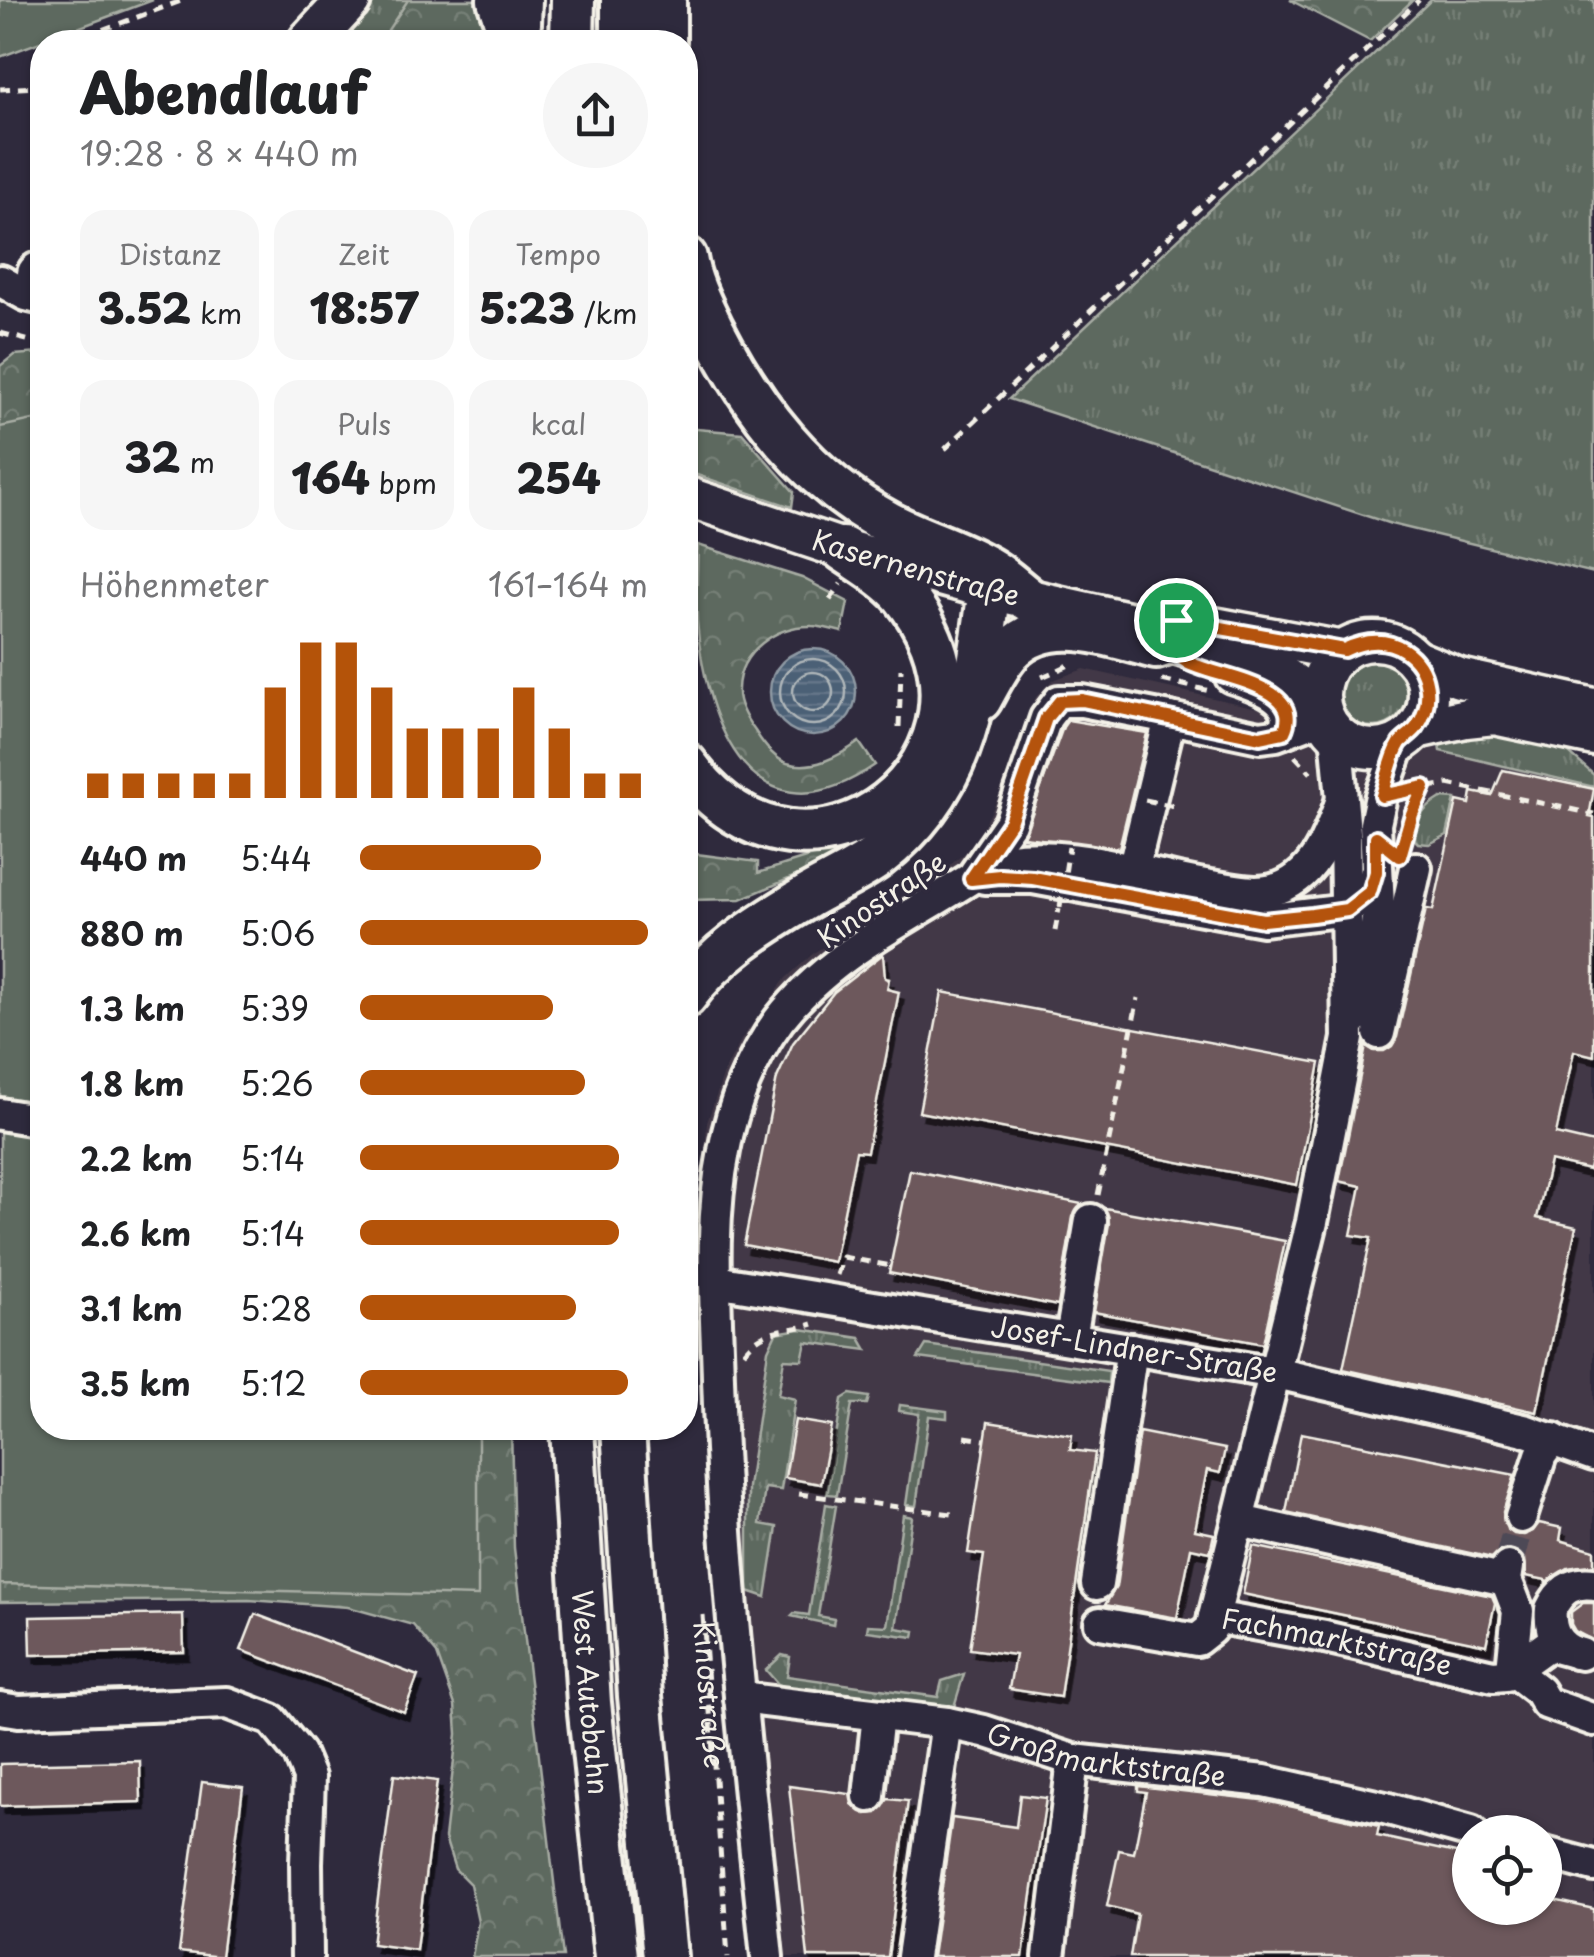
<!DOCTYPE html>
<html lang="de">
<meta charset="utf-8">
<style>
:root{--surface:#fff;--page:#f6f6f6;--text:#202124;--muted:#757577;--accent:#b45309}
body{margin:0;font-family:"Playpen Sans",sans-serif;background:var(--page);color:var(--text);height:100vh;display:flex;flex-direction:column;font-size:38px;white-space:nowrap}
*{box-sizing:border-box;margin:0}
p{font-size:32px;color:var(--muted)}
.icon{flex:none;width:55px;height:55px;fill:none;stroke:currentColor;stroke-width:2;stroke-linecap:round;stroke-linejoin:round}
.map{position:relative;flex:1;overflow:hidden}
.side{position:absolute;left:30px;top:30px;width:668px;height:1410px;display:flex;flex-direction:column;background:var(--surface);border-radius:40px;box-shadow:0 2px 8px #0004}
.side>*{flex:none}
.buttons{position:absolute;left:1452px;top:1815px;display:grid;gap:20px}
.buttons a{display:grid;place-items:center;width:110px;height:110px;border-radius:50%;background:var(--surface);box-shadow:0 2px 8px #0004;font-size:50px}
.pin{position:absolute;display:grid;place-items:center;width:85px;height:85px;color:#fff;margin:-42px;border:5px solid #fff;border-radius:50%;box-shadow:0 2px 10px #0007}
.round{display:grid;place-items:center;flex:none;width:105px;height:105px;border-radius:52px;background:var(--page)}
.head{display:flex;align-items:center;justify-content:space-between;height:170px;padding:0 50px}
h1{font-size:55px;font-weight:800;line-height:75px}
.metrics{display:grid;grid-template-columns:repeat(3,1fr);gap:15px;height:170px;padding:10px 50px}
.metrics div{display:grid;align-content:center;border-radius:25px;background:var(--page);text-align:center}
.metrics b{font-size:42px;font-weight:800}
.metrics small{font-size:28px;font-weight:400}
.metrics p{font-size:28px}
.chart{height:280px;padding:20px 50px}
.chart p{display:flex;justify-content:space-between}
.chart svg{width:100%;height:180px;margin-top:10px;stroke:var(--accent);stroke-width:6}
ul{padding:0 50px;list-style:none;font-size:32px}
li{display:grid;grid-template-columns:160px 120px 1fr;align-items:center;height:75px}
li i{height:25px;border-radius:12px;background:var(--accent)}
.map>svg:first-child{display:block}
</style>
<div class="map">
<svg width="1594" height="1957" viewBox="0 0 1594 1957">
<defs>
<pattern id="grass-tufts" width="24" height="20" patternUnits="userSpaceOnUse" patternTransform="scale(2.5)"><rect width="24" height="20" fill="#5d695f"/><path d="M3 7l-1-3M5 7V3M7 7l1-3M15 17l-1-3M17 17v-4M19 17l1-3" fill="none" stroke="#757f76"/></pattern>
<pattern id="forest-crowns" width="20" height="18" patternUnits="userSpaceOnUse" patternTransform="scale(2.5)"><rect width="20" height="18" fill="#5d695f"/><path d="M2 6a3 3 0 1 1 6 0M12 15a3 3 0 1 1 6 0" fill="none" stroke="#757f76"/></pattern>
<pattern id="water-rules" width="6" height="5" patternUnits="userSpaceOnUse" patternTransform="scale(2.5)"><rect width="6" height="5" fill="#4b6076"/><path d="M0 2.5h6" fill="none" stroke="#66778a"/></pattern>
<filter id="shadow"><feDropShadow dx="4.5" dy="8" stdDeviation="0" flood-color="#0009"/></filter>
</defs>
<rect width="100%" height="100%" fill="#2f2a3d"/>
<filter id="ink" filterUnits="userSpaceOnUse"><feTurbulence type="fractalNoise" baseFrequency=".01" numOctaves="2"/><feDisplacementMap in="SourceGraphic" scale="20" xChannelSelector="R" yChannelSelector="G"/><feConvolveMatrix kernelMatrix="1 2 1 2 8 2 1 2 1" color-interpolation-filters="sRGB"/></filter>
<g filter="url(#ink)">
<path fill="#423846" fill-rule="evenodd" d="M1084,669l510,115v1173h-845l-26,-242 -28,-433 12,-159 18,-53 16,-30 45,-62 29,-26 118,-73 32,-26 14,-17 19,-38 38,-101 17,-17zM1470,1832h75v76h-75z"/>
<g fill="url(#grass-tufts)" stroke="#a8ada4" stroke-width="2.5">
<polygon points="371,0 487,0 501,42 331,42"/>
<polygon points="1431,0 1594,0 1594,573 1391,524 1009,399"/>
<circle cx="1373" cy="693" r="34"/>
<polygon points="1490,733 1548,742 1569,753 1594,775 1594,787 1440,751 1439,745 1459,736"/>
<path d="M1441,798l14,1 -8,36 -18,9 -11,-1 -4,-4c2,-21 10,-31 27,-41z"/>
<polygon points="800,1329 860,1338 867,1350 806,1342 802,1360 784,1359 778,1395 795,1399 781,1490 765,1488 760,1524 777,1527 766,1597 748,1591 748,1487 768,1350 776,1333"/>
<polygon points="926,1345 1109,1371 1108,1383 918,1358"/>
<polygon points="850,1394 869,1397 867,1404 852,1404 837,1495 827,1494 842,1399"/>
<polygon points="900,1405 947,1411 947,1418 929,1416 916,1506 906,1505 919,1414 899,1411"/>
<polygon points="826,1504 836,1506 818,1616 834,1619 833,1625 791,1616 794,1613 809,1615"/>
<polygon points="903,1515 912,1517 896,1628 915,1631 914,1637 867,1631 868,1625 887,1626"/>
<polygon points="782,1655 790,1657 787,1676 938,1697 942,1681 964,1674 953,1710 787,1688 778,1684 766,1670"/>
</g>
<g fill="url(#forest-crowns)" stroke="#a8ada4" stroke-width="2.5">
<polygon points="408,0 476,0 489,42 385,42 388,30"/>
<polygon points="1290,0 1413,0 1370,41"/>
<polygon points="40,353 42,355 41,421 0,436 0,366 14,355"/>
<polygon points="685,428 742,433 794,492 792,507 685,471"/>
<path d="M698,545l104,33 46,24 -6,30c-10,-2 -21,-6 -30,-6 -36,-1 -73,26 -74,63 -1,14 9,31 17,42 8,13 18,27 32,32 26,8 52,-7 72,-21l16,23c-121,84 -170,-40 -178,-144 -1,-25 0,-51 1,-76z"/>
<polygon points="866,839 869,845 741,899 685,900 685,880 690,880 696,854 758,862 758,873"/>
<polygon points="450,1428 511,1428 514,1548 563,1957 472,1957 478,1922 470,1884 455,1869 445,1838 457,1734 455,1705 437,1654 413,1625 348,1607 249,1600 0,1602 0,1491"/>
</g>
<g fill="#5d695f" stroke="#a8ada4" stroke-width="2.5">
<polygon points="0,0 153,0 0,57"/>
<polygon points="42,418 42,1428 478,1428 478,1596 0,1584 0,427"/>
</g>
<circle fill="url(#water-rules)" stroke="#8f9aa4" stroke-width="2.5" cx="813" cy="692" r="43"/>
<g fill="none" stroke-linecap="round" stroke-linejoin="round">
<g stroke="#b0b7ba" stroke-width="2.5">
<circle cx="813" cy="692" r="33"/>
<circle cx="813" cy="692" r="20"/>
</g>
</g>
<g fill="#6d595b" stroke="#f4f1e8" stroke-width="2.5" filter="url(#shadow)">
<polygon points="1068,720 1147,733 1119,848 1023,837 1063,727"/>
<polygon points="1503,770 1594,789 1589,817 1594,818 1594,1056 1574,1051 1556,1134 1594,1143 1594,1146 1589,1170 1550,1161 1537,1218 1576,1227 1537,1412 1343,1369 1371,1238 1351,1235 1361,1186 1339,1181 1366,1046 1374,1051 1384,1051 1392,1046 1397,1037 1426,909 1433,910 1457,801 1470,804 1472,792 1492,796"/>
<polygon points="883,954 885,978 889,979 887,989 899,992 867,1152 856,1151 834,1262 744,1245 777,1078 793,1043 834,992"/>
<polygon points="942,992 1320,1063 1297,1185 919,1112"/>
<polygon points="910,1170 1082,1204 1073,1217 1058,1306 889,1273"/>
<polygon points="1105,1208 1285,1241 1263,1344 1094,1312 1109,1223"/>
<polygon points="795,1420 832,1426 821,1484 785,1478"/>
<polygon points="988,1422 1072,1435 1070,1450 1095,1453 1060,1697 1009,1689 1015,1655 970,1649 984,1555 968,1553"/>
<polygon points="1139,1432 1225,1449 1220,1473 1207,1470 1195,1530 1214,1534 1210,1552 1191,1548 1177,1618 1105,1605 1116,1587"/>
<polygon points="1301,1433 1515,1475 1503,1512 1507,1529 1514,1534 1524,1535 1533,1531 1539,1523 1562,1528 1560,1540 1594,1550 1594,1565 1568,1568 1546,1583 1546,1580 1526,1576 1525,1559 1512,1549 1500,1550 1492,1558 1286,1512"/>
<polygon points="1253,1546 1492,1596 1495,1603 1486,1645 1243,1594"/>
<polygon points="1583,1603 1594,1603 1594,1641 1575,1631 1571,1624 1571,1612"/>
<polygon points="183,1614 184,1652 31,1655 30,1617"/>
<polygon points="255,1614 418,1676 404,1712 241,1650"/>
<polygon points="140,1761 141,1802 0,1806 0,1764"/>
<polygon points="394,1775 437,1781 416,1950 372,1944"/>
<polygon points="202,1782 243,1787 221,1957 179,1952"/>
<polygon points="789,1786 850,1794 852,1804 866,1814 877,1813 888,1799 908,1801 888,1957 808,1957"/>
<polygon points="1138,1786 1261,1800 1379,1826 1377,1836 1470,1856 1470,1908 1545,1908 1545,1898 1594,1909 1594,1957 1130,1957 1137,1914 1107,1906 1119,1850 1134,1853 1146,1792 1138,1791"/>
<polygon points="1020,1795 1046,1798 1023,1957 932,1957 952,1818 1016,1827"/>
</g>
<g fill="none" stroke-linecap="round" stroke-linejoin="round">
<polyline stroke="#4d4857" stroke-width="30" stroke-dasharray="30 15" stroke-linecap="butt" points="1508,1567 1521,1517"/>
<defs>
<g id="minor">
<polyline points="518,42 525,24 526,0"/>
<polyline points="1,281 26,295 42,299"/>
<path d="M1231,677c24,8 70,21 53,55"/>
<path id="s2" d="M1336,733l9,99 3,206 -36,184 -98,395 111,20 168,39 13,-1 42,-30 33,9"/>
<polyline points="975,873 1010,823 1046,718 1059,701 1082,701 1170,718"/>
<polyline points="984,878 1033,878 1263,920 1347,910 1369,892 1376,872"/>
<polyline points="1121,882 1133,871 1170,718 1260,737 1276,735 1324,717"/>
<polyline points="1357,1017 1363,1004 1379,908 1375,824 1381,796 1401,741"/>
<polyline points="1379,1033 1416,868"/>
<polyline points="0,1114 42,1121"/>
<path id="s3" d="M715,1281l561,92 248,57 70,25"/>
<polyline points="1071,1338 1091,1220"/>
<polyline points="1521,1517 1541,1455 1553,1439"/>
<polyline points="1240,1521 1506,1580"/>
<polyline points="1508,1567 1506,1580 1518,1611 1512,1670"/>
<polyline points="1097,1584 1132,1349"/>
<polyline points="1100,1623 1197,1640 1211,1629 1214,1617"/>
<path d="M1576,1653c-20,-8 -27,-23 -25,-44 9,-19 22,-28 43,-25"/>
<polyline points="1512,1670 1539,1691 1546,1703 1594,1720"/>
<path id="s4" d="M740,1698l207,25 37,8 89,29 191,21 121,27 86,24"/>
<polyline points="0,1708 19,1711 227,1703 272,1720 299,1753 309,1777 306,1863 307,1957"/>
<polyline points="869,1796 878,1715"/>
<polyline points="1545,1853 1594,1866"/>
<path d="M767,1957c-20,-193 -43,-386 -49,-579 -2,-75 -9,-153 6,-227 8,-45 27,-93 55,-131 58,-74 144,-107 218,-159 72,-14 143,14 214,25 19,3 42,9 62,4 41,-11 55,-52 68,-88"/>
<polyline points="913,1957 947,1723"/>
<polyline points="1049,1957 1073,1760"/>
</g>
<g id="major">
<path id="s5" d="M685,496l158,53 147,41 164,37 22,-7 167,31"/>
<polyline points="1156,629 1168,643 1283,676 1320,701"/>
<circle cx="1374" cy="695" r="54"/>
<polyline points="1416,660 1459,678 1594,708"/>
<polyline points="1416,729 1466,718 1494,715 1594,736"/>
</g>
<g id="highway">
<polyline points="499,0 513,42"/>
<polyline points="623,0 623,42"/>
<polyline points="664,0 664,42"/>
<polyline points="310,42 349,0"/>
<polyline points="572,42 573,0"/>
<path d="M685,258c4,25 16,48 27,71 41,80 95,151 176,194 33,18 72,28 104,48 13,8 24,19 36,28"/>
<polyline points="39,274 42,273"/>
<path d="M980,699c9,-16 18,-35 30,-48 39,-41 101,-15 146,-4l12,-4"/>
<path d="M685,764c124,171 345,-12 219,-168 -16,-19 -41,-33 -61,-47"/>
<path d="M685,996c31,-43 74,-70 119,-97 23,-14 51,-26 73,-42 92,-71 97,-160 113,-267"/>
<path id="s6" d="M572,1428l17,275 27,254"/>
<polyline points="623,1428 640,1696 665,1957"/>
</g>
</defs>
<use href="#minor" stroke="#f4f1e8" stroke-width="38"/>
<use href="#major" stroke="#f4f1e8" stroke-width="45"/>
<use href="#highway" stroke="#f4f1e8" stroke-width="50"/>
<g stroke="#f4f1e8" stroke-width="5" stroke-dasharray="10 8" stroke-linecap="butt">
<polyline points="69,42 184,0"/>
<polyline points="0,89 35,87 42,92"/>
<polyline points="0,333 42,344"/>
<polyline points="945,449 1419,0"/>
<polyline points="830,600 841,584"/>
<polyline points="1042,677 1069,665"/>
<polyline points="1162,680 1210,691"/>
<polyline points="899,727 901,669"/>
<polyline points="1295,756 1311,773"/>
<polyline points="1411,790 1448,784 1594,814"/>
<polyline points="1405,839 1423,788"/>
<polyline points="1055,931 1059,909"/>
<polyline points="1098,1195 1138,998"/>
<polyline points="837,1275 843,1257 891,1266"/>
<path d="M744,1352c23,-28 41,-19 69,-28"/>
<polyline points="965,1437 985,1440"/>
<polyline points="799,1494 952,1514"/>
<path id="s1" d="M703,1615l25,342"/>
</g>
<use href="#minor" stroke="#2f2a3d" stroke-width="30"/>
<use href="#major" stroke="#2f2a3d" stroke-width="38"/>
<use href="#highway" stroke="#2f2a3d" stroke-width="42"/>
<g stroke="#f4f1e8" stroke-width="5" stroke-dasharray="10 8" stroke-linecap="butt">
<polyline points="1145,800 1175,806"/>
<polyline points="1060,907 1069,847"/>
</g>
</g>
</g>
<g fill="none" stroke-linecap="round" stroke-linejoin="round" filter="url(#ink)">
<defs>
<path id="route" d="M1176,620l168,30c19,-9 40,-13 60,0 26,17 30,52 13,77 -5,7 -12,10 -17,16 -9,14 -13,37 -18,53l42,-9 -12,27 -12,42 -24,-19v35l-6,20 -23,18 -35,5 -49,5 -230,-42 -33,-2 -29,3 39,-57 36,-104 14,-17 22,-1 178,37 24,-5c23,-48 -72,-55 -97,-70 -13,-8 -24,-24 -33,-35z"/>
</defs>
<use href="#route" stroke="#fff" stroke-width="20"/>
<use href="#route" stroke="#b45309" stroke-width="12"/>
</g>
<g text-anchor="middle" stroke-width="8" stroke-linejoin="round" paint-order="stroke">
<g font-size="28" fill="#f4f1e8" stroke="#2f2a3d">
<text dy="10" stroke="none"><textPath href="#s5" startOffset="242">Kasernenstraße</textPath></text>
<text transform="translate(882 900) rotate(-34)" y="10">Kinostraße</text>
<text dy="10" stroke="none"><textPath href="#s3" startOffset="425">Josef-Lindner-Straße</textPath></text>
<text dy="10" stroke="none"><textPath href="#s2" startOffset="1025">Fachmarktstraße</textPath></text>
<text dy="10" stroke="none"><textPath href="#s6" startOffset="265">West Autobahn</textPath></text>
<text dy="10" stroke="none"><textPath href="#s1" startOffset="80">Kinostraße</textPath></text>
<text dy="10" stroke="none"><textPath href="#s4" startOffset="372">Großmarktstraße</textPath></text>
</g>
</g>
</svg>
<div class="buttons">
<a><svg class="icon" aria-label="locate" viewBox="0 0 24 24"><circle cx="12" cy="12" r="6"/><path d="M12 2v4M12 18v4M2 12h4M18 12h4"/></svg></a>
</div>
<div class="pin" style="left:1176px;top:620px;background:#1e9e55"><svg class="icon" aria-label="arrive" viewBox="0 0 24 24"><path d="M6 21V4h12l-3 4 3 4H6"/></svg></div>
<section class="side">
<div class="head"><div><h1>Abendlauf</h1><p>19:28 · 8 × 440 m</p></div><a class="round"><svg class="icon" aria-label="share" viewBox="0 0 24 24"><path d="M12 15V3M7 8l5-5 5 5M5 13v7h14v-7"/></svg></a></div>
<div class="metrics">
<div><p>Distanz</p><b>3.52<small> km</small></b></div>
<div><p>Zeit</p><b>18:57</b></div>
<div><p>Tempo</p><b>5:23<small> /km</small></b></div>
</div>
<div class="metrics">
<div><b>32<small> m</small></b></div>
<div><p>Puls</p><b>164<small> bpm</small></b></div>
<div><p>kcal</p><b>254</b></div>
</div>
<div class="chart"><p><span>Höhenmeter</span>161–164 m</p>
<svg viewBox="0 0 160 44" preserveAspectRatio="none"><path d="M5 44V38M15 44V38M25 44V38M35 44V38M45 44V38M55 44V17M65 44V6M75 44V6M85 44V17M95 44V27M105 44V27M115 44V27M125 44V17M135 44V27M145 44V38M155 44V38"/></svg>
</div>
<ul>
<li><b>440 m</b>5:44<i style="width:63%"></i></li>
<li><b>880 m</b>5:06<i style="width:100%"></i></li>
<li><b>1.3 km</b>5:39<i style="width:67%"></i></li>
<li><b>1.8 km</b>5:26<i style="width:78%"></i></li>
<li><b>2.2 km</b>5:14<i style="width:90%"></i></li>
<li><b>2.6 km</b>5:14<i style="width:90%"></i></li>
<li><b>3.1 km</b>5:28<i style="width:75%"></i></li>
<li><b>3.5 km</b>5:12<i style="width:93%"></i></li>
</ul>
</section>
</div>
